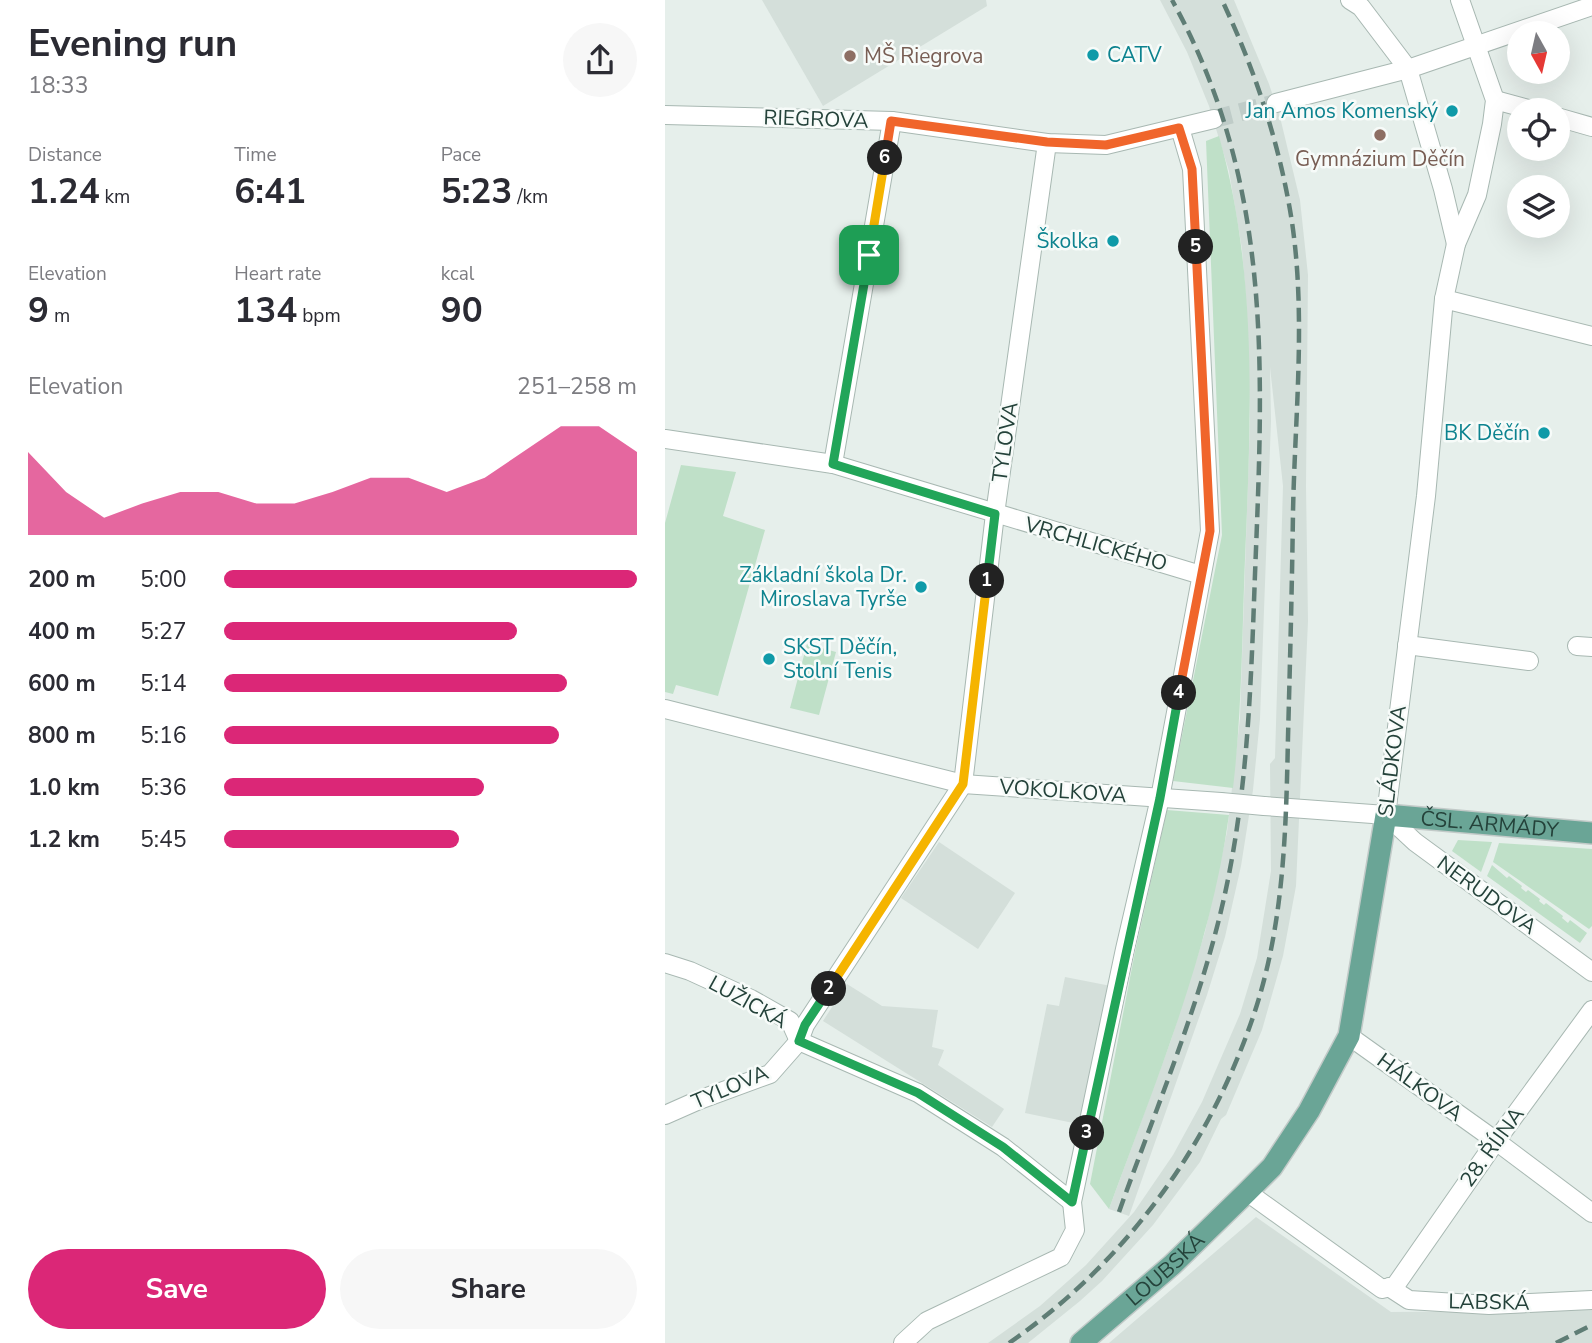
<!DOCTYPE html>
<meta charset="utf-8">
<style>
:root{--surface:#fff;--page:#f7f7f7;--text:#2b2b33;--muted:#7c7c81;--accent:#db2777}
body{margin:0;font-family:"Nunito Sans",sans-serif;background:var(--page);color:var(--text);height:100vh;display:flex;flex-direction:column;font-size:26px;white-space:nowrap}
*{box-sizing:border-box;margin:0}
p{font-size:23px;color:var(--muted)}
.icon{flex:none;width:38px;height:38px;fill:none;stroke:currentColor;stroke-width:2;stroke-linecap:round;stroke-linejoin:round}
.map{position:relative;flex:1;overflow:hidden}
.sheet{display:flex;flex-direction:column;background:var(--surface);width:665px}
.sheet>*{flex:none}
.needle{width:46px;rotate:172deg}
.controls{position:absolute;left:842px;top:21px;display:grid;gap:14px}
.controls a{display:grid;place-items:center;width:63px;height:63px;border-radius:50%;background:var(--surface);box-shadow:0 7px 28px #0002;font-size:35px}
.pin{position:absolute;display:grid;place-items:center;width:60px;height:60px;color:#fff;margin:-30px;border-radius:14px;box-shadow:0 4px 10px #0006}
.km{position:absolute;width:35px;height:35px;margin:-18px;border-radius:50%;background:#222;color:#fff;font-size:19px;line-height:35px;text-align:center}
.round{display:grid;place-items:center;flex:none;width:74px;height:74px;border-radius:37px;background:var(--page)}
.headline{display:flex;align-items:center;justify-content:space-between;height:119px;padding:0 28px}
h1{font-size:38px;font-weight:700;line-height:52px}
.metrics{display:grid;grid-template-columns:repeat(3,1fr);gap:10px;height:119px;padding:7px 28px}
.metrics div{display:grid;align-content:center}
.metrics b{font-size:35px;font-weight:700}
.metrics small{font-size:19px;font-weight:400}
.metrics p{font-size:19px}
.chart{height:196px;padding:14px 28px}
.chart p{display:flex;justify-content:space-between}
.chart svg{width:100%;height:126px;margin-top:7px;fill:var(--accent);opacity:.7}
.action{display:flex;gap:14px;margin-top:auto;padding:14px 28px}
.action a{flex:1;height:80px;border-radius:42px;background:var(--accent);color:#fff;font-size:28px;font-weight:700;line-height:80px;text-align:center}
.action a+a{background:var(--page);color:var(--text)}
ul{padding:0 28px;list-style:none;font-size:23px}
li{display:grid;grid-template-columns:112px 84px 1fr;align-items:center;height:52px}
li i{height:18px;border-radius:9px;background:var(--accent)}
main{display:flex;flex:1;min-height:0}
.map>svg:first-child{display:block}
</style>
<main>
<section class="sheet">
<div class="headline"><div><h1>Evening run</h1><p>18:33</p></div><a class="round"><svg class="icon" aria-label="share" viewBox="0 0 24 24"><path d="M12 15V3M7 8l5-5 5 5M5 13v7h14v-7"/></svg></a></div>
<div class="metrics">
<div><p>Distance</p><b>1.24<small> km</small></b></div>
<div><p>Time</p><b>6:41</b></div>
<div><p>Pace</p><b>5:23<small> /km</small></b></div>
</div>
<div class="metrics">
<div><p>Elevation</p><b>9<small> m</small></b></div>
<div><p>Heart rate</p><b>134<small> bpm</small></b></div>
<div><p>kcal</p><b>90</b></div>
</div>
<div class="chart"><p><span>Elevation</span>251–258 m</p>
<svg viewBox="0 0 160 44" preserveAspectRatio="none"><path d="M0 44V15L10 29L20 38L30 33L40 29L50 29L60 33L70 33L80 29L90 24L100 24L110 29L120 24L130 15L140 6L150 6L160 15V44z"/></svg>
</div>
<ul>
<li><b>200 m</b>5:00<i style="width:100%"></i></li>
<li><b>400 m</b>5:27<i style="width:71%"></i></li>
<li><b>600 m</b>5:14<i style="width:83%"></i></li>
<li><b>800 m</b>5:16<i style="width:81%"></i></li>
<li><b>1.0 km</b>5:36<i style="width:63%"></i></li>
<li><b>1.2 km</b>5:45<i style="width:57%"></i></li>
</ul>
<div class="action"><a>Save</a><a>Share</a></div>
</section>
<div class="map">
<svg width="927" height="1343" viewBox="0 0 927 1343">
<rect width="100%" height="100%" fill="#e6efeb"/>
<g fill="#d4dfda">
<polygon points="97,0 321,0 322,6 158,106"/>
<polygon points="495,0 569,0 604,84 615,117 635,200 643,275 641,486 643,621 631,886 618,956 597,1030 561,1115 556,1119 535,1162 488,1225 437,1281 415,1301 363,1343 323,1343 375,1306 421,1265 469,1212 508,1155 537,1102 575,1014 592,958 606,871 605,764 610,758 618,486 605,367 606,421 595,719 588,790 576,866 560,937 542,995 464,1216 444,1209 506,1040 540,932 562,832 575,718 585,421 581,299 577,249 564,171 544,106 522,52"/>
<polygon points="274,842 350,893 313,949 236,898"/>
<polygon points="400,977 446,986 418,1125 360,1113 382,1004 394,1006"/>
<polygon points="182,984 217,1006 273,1010 267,1047 279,1050 273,1065 339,1109 327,1127 158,1021"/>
<polygon points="591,1217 726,1312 927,1310 927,1343 444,1343"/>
</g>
<g fill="#bfe0c8">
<path d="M554,136c39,138 32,281 26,423 -3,76 -3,153 -12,229l-60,-7 49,-246 -16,-394z"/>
<polygon points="16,465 71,472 58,516 100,530 53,696 11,685 8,694 0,692 0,523"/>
<polygon points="142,644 171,652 154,715 125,708"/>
<path d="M502,810l62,5c-19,137 -73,265 -120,394l-19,-25 45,-232z"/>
<polygon points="793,840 827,842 816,872 787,851"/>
<polygon points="834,843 927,849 927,926 924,929 828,862"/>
<polygon points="827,865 842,878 844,876 857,886 856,888 861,892 863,890 875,899 874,901 879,905 881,903 898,916 897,918 903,923 905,920 922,933 915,943 822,876"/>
</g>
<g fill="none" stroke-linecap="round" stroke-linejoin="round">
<polyline stroke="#bfccc8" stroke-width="18" stroke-dasharray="18 9" stroke-linecap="butt" points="549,119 611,103"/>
<defs>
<g id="minor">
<polyline points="685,0 696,7 743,69 778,189 791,244"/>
<polyline points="830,100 867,110"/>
<polyline points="611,103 743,69 927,6"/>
<polyline points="0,115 227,121 382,143 441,145 549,119"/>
<polyline points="892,117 927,127"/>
<polyline points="779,299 927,336"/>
<polyline points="0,439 168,464 536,575"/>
<polyline points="168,464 227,121"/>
<polyline points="742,645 864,661"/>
<polyline points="912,646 927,647"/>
<polyline points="0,709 298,784 556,802"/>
<polyline points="599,806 721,815"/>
<polyline points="721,815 761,496 779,299 791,244 812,195 827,124 830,100 795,0"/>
<polyline points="721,815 750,842 927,972"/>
<polyline points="0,963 25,971 86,999 125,1021 134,1041 253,1093 338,1147 407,1202"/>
<polyline points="684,1036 831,1141 927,1213"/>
<polyline points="0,1115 34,1100 105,1074 134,1041 140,1025 298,784 330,514 382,143"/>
<polyline points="582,1192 717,1289 730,1286 831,1141 927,1010"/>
<polyline points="724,1287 744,1300 824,1305 927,1300"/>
<polyline points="238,1343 262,1321 396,1257 410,1230 407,1202 460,949 495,798 545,531 527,169 515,128"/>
</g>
<g id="primary">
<path id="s1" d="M416,1343l91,-78 75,-73 25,-25 37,-56 40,-75 37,-221 206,18"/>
</g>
</defs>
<use href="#minor" stroke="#a8b8b2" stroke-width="20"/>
<use href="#primary" stroke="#c2cac8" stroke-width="24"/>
<use href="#minor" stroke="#fff" stroke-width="18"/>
<use href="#primary" stroke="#6aa596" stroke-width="21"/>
<g stroke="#5f7d75" stroke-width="4.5" stroke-dasharray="14 7" stroke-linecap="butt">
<path d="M454,1212c37,-104 81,-207 105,-314 24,-107 27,-215 31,-324 8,-203 19,-389 -83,-574"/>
<path d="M344,1343c115,-79 199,-194 244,-326 31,-91 33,-185 35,-280 2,-75 4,-150 5,-225 2,-103 15,-211 -5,-313 -13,-69 -36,-135 -66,-199"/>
<polyline points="891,1343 927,1325"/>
</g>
<defs>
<polyline id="minor-bridge" points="556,802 599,806"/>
</defs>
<use href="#minor-bridge" stroke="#a8b8b2" stroke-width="20" stroke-linecap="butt"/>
<use href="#minor-bridge" stroke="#fff" stroke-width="18"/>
</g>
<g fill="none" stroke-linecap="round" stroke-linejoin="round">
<defs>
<polyline id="split-1" points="204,255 168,464 330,514 322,581"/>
<polyline id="split-2" points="164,989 298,784 322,581"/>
<polyline id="split-3" points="164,989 140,1025 134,1041 253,1093 338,1147 407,1202 422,1133"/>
<polyline id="split-4" points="422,1133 495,798 514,693"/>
<polyline id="split-5" points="514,693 545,531 531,247"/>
<polyline id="split-6" points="220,158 226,121 382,142 441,145 514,128 527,169 531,247"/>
<polyline id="split-7" points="204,255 220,158"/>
</defs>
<use href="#split-1" stroke="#fff" stroke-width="14"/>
<use href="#split-2" stroke="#fff" stroke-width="14"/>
<use href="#split-3" stroke="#fff" stroke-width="14"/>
<use href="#split-4" stroke="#fff" stroke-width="14"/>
<use href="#split-5" stroke="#fff" stroke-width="14"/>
<use href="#split-6" stroke="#fff" stroke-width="14"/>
<use href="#split-7" stroke="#fff" stroke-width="14"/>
<use href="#split-1" stroke="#22a559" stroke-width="9"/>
<use href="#split-2" stroke="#f5b400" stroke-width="9"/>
<use href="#split-3" stroke="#22a559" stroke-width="9"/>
<use href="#split-4" stroke="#22a559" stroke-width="9"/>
<use href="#split-5" stroke="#f0652b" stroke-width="9"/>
<use href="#split-6" stroke="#f0652b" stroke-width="9"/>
<use href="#split-7" stroke="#f5b400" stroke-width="9"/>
</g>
<g fill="#0f9aa8" stroke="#f7fbf9" stroke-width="2.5">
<circle cx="428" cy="55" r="7"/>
<circle cx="787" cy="111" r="7"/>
<circle cx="448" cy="241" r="7"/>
<circle cx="879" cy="433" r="7"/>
<circle cx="256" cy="587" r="7"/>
<circle cx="104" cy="659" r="7"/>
</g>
<g fill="#8d6e63" stroke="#f7fbf9" stroke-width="2.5">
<circle cx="185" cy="56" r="7"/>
<circle cx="715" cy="135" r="7"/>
</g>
<g text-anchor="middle" stroke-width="5" stroke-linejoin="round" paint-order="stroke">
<g font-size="21" fill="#0d838f" stroke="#f7fbf9" text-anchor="end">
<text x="442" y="62" text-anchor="start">CATV</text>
<text x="773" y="118">Jan Amos Komenský</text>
<text x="434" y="248">Školka</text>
<text x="865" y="440">BK Děčín</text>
<text x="242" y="582">Základní škola Dr.<tspan x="242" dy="24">Miroslava Tyrše</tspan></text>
<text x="118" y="654" text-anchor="start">SKST Děčín,<tspan x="118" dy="24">Stolní Tenis</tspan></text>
</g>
<g font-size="21" fill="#785e54" stroke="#f7fbf9" text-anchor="start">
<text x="199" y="63">MŠ Riegrova</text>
<text x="715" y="166" text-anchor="middle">Gymnázium Děčín</text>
</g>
<g font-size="21" fill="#24423a" stroke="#f7fbf9">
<text transform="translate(151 119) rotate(2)" y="7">RIEGROVA</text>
<text transform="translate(340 442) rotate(-82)" y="7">TYLOVA</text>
<text transform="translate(431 544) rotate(16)" y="7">VRCHLICKÉHO</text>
<text transform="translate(727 761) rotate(-83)" y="7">SLÁDKOVA</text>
<text transform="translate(398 791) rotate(4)" y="7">VOKOLKOVA</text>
<text dy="7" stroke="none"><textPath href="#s1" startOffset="740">ČSL. ARMÁDY</textPath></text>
<text transform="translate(822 895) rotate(36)" y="7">NERUDOVA</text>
<text transform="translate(83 1002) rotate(29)" y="7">LUŽICKÁ</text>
<text transform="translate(65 1087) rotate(-23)" y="7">TYLOVA</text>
<text transform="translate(755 1087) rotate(36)" y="7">HÁLKOVA</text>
<text transform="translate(827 1147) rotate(-54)" y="7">28. ŘÍJNA</text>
<text dy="7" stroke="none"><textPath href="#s1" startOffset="112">LOUBSKÁ</textPath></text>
<text transform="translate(824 1302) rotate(1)" y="7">LABSKÁ</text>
</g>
</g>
</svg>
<div class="controls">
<a><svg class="needle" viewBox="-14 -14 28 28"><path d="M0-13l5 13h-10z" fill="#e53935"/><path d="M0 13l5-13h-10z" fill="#7c7c81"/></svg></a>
<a><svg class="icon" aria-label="locate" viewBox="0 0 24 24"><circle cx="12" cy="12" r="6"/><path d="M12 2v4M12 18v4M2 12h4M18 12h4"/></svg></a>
<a><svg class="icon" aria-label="layers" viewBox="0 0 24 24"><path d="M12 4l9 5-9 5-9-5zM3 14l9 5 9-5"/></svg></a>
</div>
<div class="pin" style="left:204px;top:255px;background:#1e9e55"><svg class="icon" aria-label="arrive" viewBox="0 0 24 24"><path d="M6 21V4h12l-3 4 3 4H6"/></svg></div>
<b class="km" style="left:322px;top:581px">1</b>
<b class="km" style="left:164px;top:989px">2</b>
<b class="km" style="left:422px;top:1133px">3</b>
<b class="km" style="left:514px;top:693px">4</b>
<b class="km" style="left:531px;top:247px">5</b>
<b class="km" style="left:220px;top:158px">6</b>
</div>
</main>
